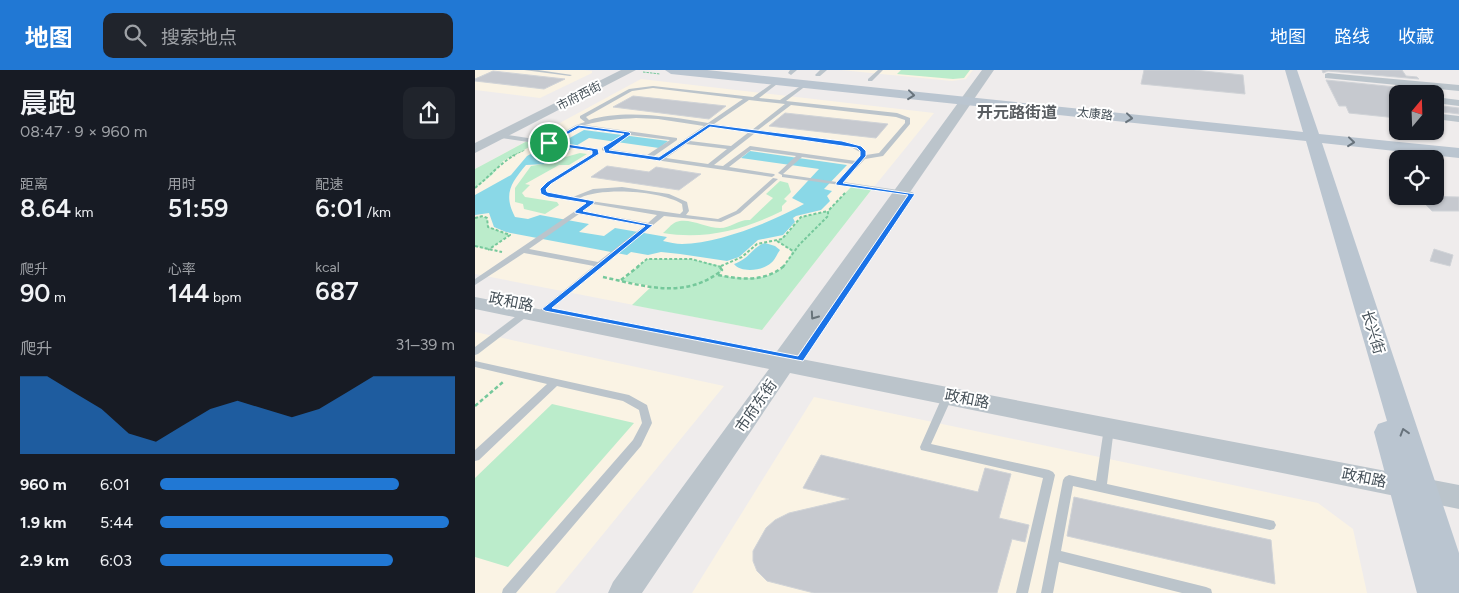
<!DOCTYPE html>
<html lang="zh">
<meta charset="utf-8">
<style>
:root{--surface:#171b24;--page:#20242c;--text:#f1f3f6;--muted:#9ea1a6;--accent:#2178d4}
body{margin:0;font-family:Figtree,"Noto Sans SC",sans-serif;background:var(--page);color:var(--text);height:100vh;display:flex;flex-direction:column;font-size:19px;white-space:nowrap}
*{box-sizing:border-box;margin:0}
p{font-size:16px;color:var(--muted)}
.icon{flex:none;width:28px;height:28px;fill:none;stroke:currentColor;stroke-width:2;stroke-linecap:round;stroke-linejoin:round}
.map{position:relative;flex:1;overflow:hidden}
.panel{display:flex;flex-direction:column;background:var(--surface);width:475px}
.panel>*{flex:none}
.needle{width:32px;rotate:19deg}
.fabs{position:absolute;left:914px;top:15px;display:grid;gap:10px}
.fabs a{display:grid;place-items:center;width:55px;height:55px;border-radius:10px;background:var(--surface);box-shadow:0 1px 4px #0004;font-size:25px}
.pin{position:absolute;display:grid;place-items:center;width:42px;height:42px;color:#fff;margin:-21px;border:2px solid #fff;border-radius:50%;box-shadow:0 1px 5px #0007}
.round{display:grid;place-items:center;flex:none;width:52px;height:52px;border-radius:10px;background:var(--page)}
.head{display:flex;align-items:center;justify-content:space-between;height:85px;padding:0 20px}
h1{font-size:28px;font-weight:600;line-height:38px}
.stats{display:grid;grid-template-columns:repeat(3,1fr);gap:8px;height:85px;padding:5px 20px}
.stats div{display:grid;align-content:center}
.stats b{font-size:25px;font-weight:600}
.stats small{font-size:14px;font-weight:400}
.stats p{font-size:14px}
.chart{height:140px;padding:10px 20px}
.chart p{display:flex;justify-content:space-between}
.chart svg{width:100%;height:90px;margin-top:5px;fill:var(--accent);opacity:.7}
ul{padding:0 20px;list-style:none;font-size:16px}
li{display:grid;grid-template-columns:80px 60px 1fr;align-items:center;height:38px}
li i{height:12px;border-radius:6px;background:var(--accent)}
header{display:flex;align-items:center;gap:30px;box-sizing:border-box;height:70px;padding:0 25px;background:var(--accent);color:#fff}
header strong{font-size:24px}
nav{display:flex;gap:28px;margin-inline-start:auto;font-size:18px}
.search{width:350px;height:45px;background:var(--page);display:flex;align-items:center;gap:12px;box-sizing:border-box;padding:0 18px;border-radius:10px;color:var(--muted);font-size:19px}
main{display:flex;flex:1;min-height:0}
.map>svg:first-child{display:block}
</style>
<header>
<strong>地图</strong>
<div class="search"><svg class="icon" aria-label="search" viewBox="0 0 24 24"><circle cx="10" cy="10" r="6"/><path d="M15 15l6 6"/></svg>搜索地点</div>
<nav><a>地图</a><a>路线</a><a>收藏</a></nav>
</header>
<main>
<section class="panel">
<div class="head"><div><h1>晨跑</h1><p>08:47 · 9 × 960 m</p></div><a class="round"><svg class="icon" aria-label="share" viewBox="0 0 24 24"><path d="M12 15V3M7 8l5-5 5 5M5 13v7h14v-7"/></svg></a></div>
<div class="stats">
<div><p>距离</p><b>8.64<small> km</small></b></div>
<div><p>用时</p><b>51:59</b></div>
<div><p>配速</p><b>6:01<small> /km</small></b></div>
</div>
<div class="stats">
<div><p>爬升</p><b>90<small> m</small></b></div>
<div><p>心率</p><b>144<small> bpm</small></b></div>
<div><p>kcal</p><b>687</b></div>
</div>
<div class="chart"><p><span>爬升</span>31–39 m</p>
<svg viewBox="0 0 160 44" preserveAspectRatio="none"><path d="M0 44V6L10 6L20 14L30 22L40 34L50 38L60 30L70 22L80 18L90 22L100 26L110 22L120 14L130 6L140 6L150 6L160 6V44z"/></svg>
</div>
<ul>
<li><b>960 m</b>6:01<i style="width:81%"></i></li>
<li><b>1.9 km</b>5:44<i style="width:98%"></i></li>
<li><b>2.9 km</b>6:03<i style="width:79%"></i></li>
</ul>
</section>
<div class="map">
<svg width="984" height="523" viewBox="0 0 984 523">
<rect width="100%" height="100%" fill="#efecec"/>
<g fill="#faf3e4">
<polygon points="0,0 109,0 117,1 117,3 65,28 0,20"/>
<polygon points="366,0 498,0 491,9 477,11"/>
<polygon points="166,9 459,43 394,123 287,260 0,204 0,99"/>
<polygon points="0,262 249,316 80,523 0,523"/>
<polygon points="339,327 843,433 878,459 892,523 217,523"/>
</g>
<g fill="#bbeccb">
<polygon points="426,0 495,0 489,8 478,9 422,4"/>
<polygon points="54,70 64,72 28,91 17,105 0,118 0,99"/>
<path d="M105,83l7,1 -18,11h-10l-34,19 5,1 -8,8 3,4 32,5 2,3 -14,9 -21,-5 -1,-5 -8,-2v-14l16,-22c17,-2 32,-9 49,-13z"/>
<path d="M305,111l8,2 3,9 -7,7 3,2 -5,5v5c-38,19 -77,29 -119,22 4,-3 8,-9 13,-11 13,-5 30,6 44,6 11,0 19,-9 30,-8l23,-22 -7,-4z"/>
<path d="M377,116l20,3 -110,141 -130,-25 20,-19 -31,-5 26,-22h44l30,7 1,4 -3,5c26,5 64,8 73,-24l-15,-10 9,-6 15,-18 27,-6z"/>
<polygon points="5,146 12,148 14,157 35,165 13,180 0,176 0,148"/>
<polygon points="77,334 159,353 33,497 0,487 0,408"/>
</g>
<g fill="#8ad8e7">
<path d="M109,60l84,11 -9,7 -70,-10 -43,26 -20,1c-15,18 -23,29 -11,52l13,2 12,-4 49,9 -10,8 25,4 11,-8 52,9 -4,4c6,1 13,3 19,3 37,-1 90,-22 122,-40l-12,-6 27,-29 -78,-11 9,-7 97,14 -23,24 8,2 -5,5 3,5 -9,9 -25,6 -3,2 2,4 -12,13 -25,5 -19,17 -12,4 -47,-7 -19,-2 -13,3 -17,-3 -4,3 -121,-23 -12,-5 -5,-14 -14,2v-20l36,-20 16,-19 11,-6 8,1z"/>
<path d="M290,173l10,3 5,4c-3,4 -5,10 -9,13 -9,8 -30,10 -37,1 17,-6 18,-17 31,-21z"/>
</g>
<g fill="#c6c9cf" stroke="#d0d3d7">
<polygon points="669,0 719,0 768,5 770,24 666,14"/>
<polygon points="847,0 927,0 931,6 942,7 944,9 853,1 848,3"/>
<polygon points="18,1 90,9 69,19 0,11 0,9"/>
<polygon points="851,10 951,20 954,24 922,24 922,48 874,43 871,36 864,36"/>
<polygon points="158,26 251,36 234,49 138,37"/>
<polygon points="960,35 984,38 984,44 968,42"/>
<polygon points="310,43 413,54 401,68 294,56"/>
<polygon points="132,96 174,102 181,97 226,104 204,120 116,107"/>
<polygon points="942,126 984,127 984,141 957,141"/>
<polygon points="959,179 978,185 975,196 955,191"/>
<polygon points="346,385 503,422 510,398 536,404 524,448 554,455 550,472 537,469 522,523 339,523 292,511 282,501 278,491 278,481 291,458 300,450 314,443 374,429 328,418"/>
<polygon points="599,427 796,470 800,514 592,466"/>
</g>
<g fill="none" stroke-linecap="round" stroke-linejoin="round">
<g stroke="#75c89b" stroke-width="1" stroke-dasharray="2.5 1" stroke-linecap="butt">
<polyline points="168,2 185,4"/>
<polyline points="37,86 50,80"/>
</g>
<g stroke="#75c89b" stroke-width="2" stroke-dasharray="3 2" stroke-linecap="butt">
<path d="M0,118c14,-11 25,-25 40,-33"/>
<polyline points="0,148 8,146 12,148 13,157 35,165 13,180"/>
<polyline points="302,171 318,181"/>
<polyline points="0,176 27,182"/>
<polyline points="246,196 267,187 282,174 307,169 326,147 353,141"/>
<polyline points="162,197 172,189 216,189 246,197"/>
<polyline points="308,197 324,175 353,146 353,141 371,122"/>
</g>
<g stroke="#75c89b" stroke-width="2.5" stroke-dasharray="4 2.5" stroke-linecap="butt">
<path d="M243,205c24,5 47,7 66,-9"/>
<path d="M128,207c41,9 83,23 119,-7l-3,-4"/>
<polyline points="146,210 164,196"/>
<polyline points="0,336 28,312"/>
</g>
<g fill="#bbc4cb" fill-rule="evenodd">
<polygon points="49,0 63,0 97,5 95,6"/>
<polygon points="403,0 408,0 397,11 393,11 393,9"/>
<path d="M302,10l4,1 -22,17 21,2 25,-17h2v2l-21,16 111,12 13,5v6l-27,32 -18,3 -22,23 69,10 3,2 -1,1 -132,-18v-2l-4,-2 18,-17 -45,-6 -22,17 45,7 1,1 -3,2 -165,-24 -5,-3v-2l22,-14 -45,-6 -24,14 43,7v2l-2,1 -95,-14 -3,-2 3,-2 47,7 28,-16 9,-3 -5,-4v-2l49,-27 24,-3 100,11zM178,18l90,11 -35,24c-36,-6 -83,-14 -119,-3l-3,-3 46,-26zM274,30l36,4 -33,26 -38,-6zM316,35l105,12 9,3v3l-26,30 -13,2 -1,-5 -14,-7 -93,-13zM161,48l22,1 46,7 -45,31 -5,-1 23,-16v-2l-92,-13c17,-5 34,-6 51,-7zM235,57l39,5 -18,14 -41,-5zM280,63l94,13 11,6v5l-4,4 -106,-15 -27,20 -9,-1zM155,65l40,5 -23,15 -39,-6zM211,74l41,5 -19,15 -42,-6zM327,87l51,7 -16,18 -54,-8z"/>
<path d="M121,82l3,2 -1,1 -47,29 -5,5 1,3 26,5 20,-8 29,-2 47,7 18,8 2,9 -3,4 32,4 18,-8 37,-33 5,1 -38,34 -19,9 -57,-6 -123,101h-6l-1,-2 60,-49 -70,-13 -49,32v-6l115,-78 90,13 3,-3 -1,-7c-21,-13 -79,-17 -102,-6l2,2 -3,2 -37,-8 -2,-5 7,-7zM118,134l64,11 -9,8 -65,-12zM104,144l65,12 -46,36 -69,-13z"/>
<polygon points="51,240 55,243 54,245 3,284 0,285 0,277 48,241"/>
<polygon points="0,291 154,325 172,335 177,353 166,376 41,523 27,523 28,519 158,370 167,353 164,340 148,331 82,316 4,390 0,391 0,380 72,314 0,297"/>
<polygon points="473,321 476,322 478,325 456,374 574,400 578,402 580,405 553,523 541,523 568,408 446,380 445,377 468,325 470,322"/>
<polygon points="634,354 638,355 639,358 632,414 795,450 799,451 801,455 799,459 795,460 598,416 586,481 731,517 736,519 737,523 707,523 584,492 578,523 566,523 588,410 590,407 594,405 621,411 629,358 630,355"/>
</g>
<g fill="#bbc4cb" fill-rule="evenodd">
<polygon points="315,0 322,0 316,5 313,3"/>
<polygon points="345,0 352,0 345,6 341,6 340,5"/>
</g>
<g fill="#bbc4cb" fill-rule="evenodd">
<polygon points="853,3 984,15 984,21 850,8 850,4"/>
<polygon points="960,27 984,30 984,36 960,33"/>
<polygon points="960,38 964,39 967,44 984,46 984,52 960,49"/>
</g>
<g fill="#bbc4cb" fill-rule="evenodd">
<polygon points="146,0 161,0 0,83 0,73"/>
<polygon points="507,0 519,0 321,288 984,415 984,439 315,303 167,523 133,523 138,512 294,299 0,239 0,227 300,284"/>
</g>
<polygon fill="#bac5d0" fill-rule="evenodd" points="190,0 232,0 828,62 810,0 822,0 844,64 984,78 984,88 847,73 984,483 984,523 942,523 899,362 903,354 912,351 831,71 196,4"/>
</g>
<defs><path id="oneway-chevron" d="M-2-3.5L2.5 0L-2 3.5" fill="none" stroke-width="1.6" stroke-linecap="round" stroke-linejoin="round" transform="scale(1.25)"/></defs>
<g stroke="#68737c">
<use href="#oneway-chevron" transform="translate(436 25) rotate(6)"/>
<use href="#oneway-chevron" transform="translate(654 48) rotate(6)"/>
<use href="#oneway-chevron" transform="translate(876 72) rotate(6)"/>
<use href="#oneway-chevron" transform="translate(929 362) rotate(-107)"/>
</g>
<use stroke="#68737a" href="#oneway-chevron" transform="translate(339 246) rotate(125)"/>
<path fill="#1a73e8" stroke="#fff" fill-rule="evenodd" d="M234,54l133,17 19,5 5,5v5l-23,27 72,11 -112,167 -258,-50 -3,-2 103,-83 -70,-13v-2l11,-8 -38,-6 -7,-3 -1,-5 7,-7 45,-28v-3l-43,-6 -2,-3 31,-17 51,7 2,2 -22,16 50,7zM235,57l147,21 3,3v5l-24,27v2l72,10 -110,161 -246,-48 101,-83 -70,-14 11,-8v-2l-47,-9 -1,-3 5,-5 48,-30 -1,-5 -44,-7 25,-14 45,6 -21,13 2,6 55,8z"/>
<g text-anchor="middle" stroke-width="4" stroke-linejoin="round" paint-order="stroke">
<g font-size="12" fill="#455058" stroke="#fff">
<text transform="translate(104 26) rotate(-27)" y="4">市府西街</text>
<text transform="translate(620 44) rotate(6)" y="4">太康路</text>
</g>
<g font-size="15" fill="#455058" stroke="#fff">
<text transform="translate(36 232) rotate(11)" y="5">政和路</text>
<text transform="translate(898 262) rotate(73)" y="5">长兴街</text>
<text transform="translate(492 329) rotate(11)" y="5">政和路</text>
<text transform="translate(281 336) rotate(-55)" y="5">市府东街</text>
<text transform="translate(889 408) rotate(11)" y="5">政和路</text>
</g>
<g font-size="16" font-weight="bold" fill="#595d61" stroke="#fff">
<text x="542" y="48">开元路街道</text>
</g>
</g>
</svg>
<div class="fabs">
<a><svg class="needle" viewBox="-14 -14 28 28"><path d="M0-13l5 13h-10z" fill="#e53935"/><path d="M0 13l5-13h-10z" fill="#9ea1a6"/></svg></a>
<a><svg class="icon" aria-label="locate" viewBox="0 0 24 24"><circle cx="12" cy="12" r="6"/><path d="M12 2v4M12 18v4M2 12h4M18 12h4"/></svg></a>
</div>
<div class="pin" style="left:74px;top:73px;background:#1e9e55"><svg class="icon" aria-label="arrive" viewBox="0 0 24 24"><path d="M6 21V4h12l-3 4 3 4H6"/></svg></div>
</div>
</main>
